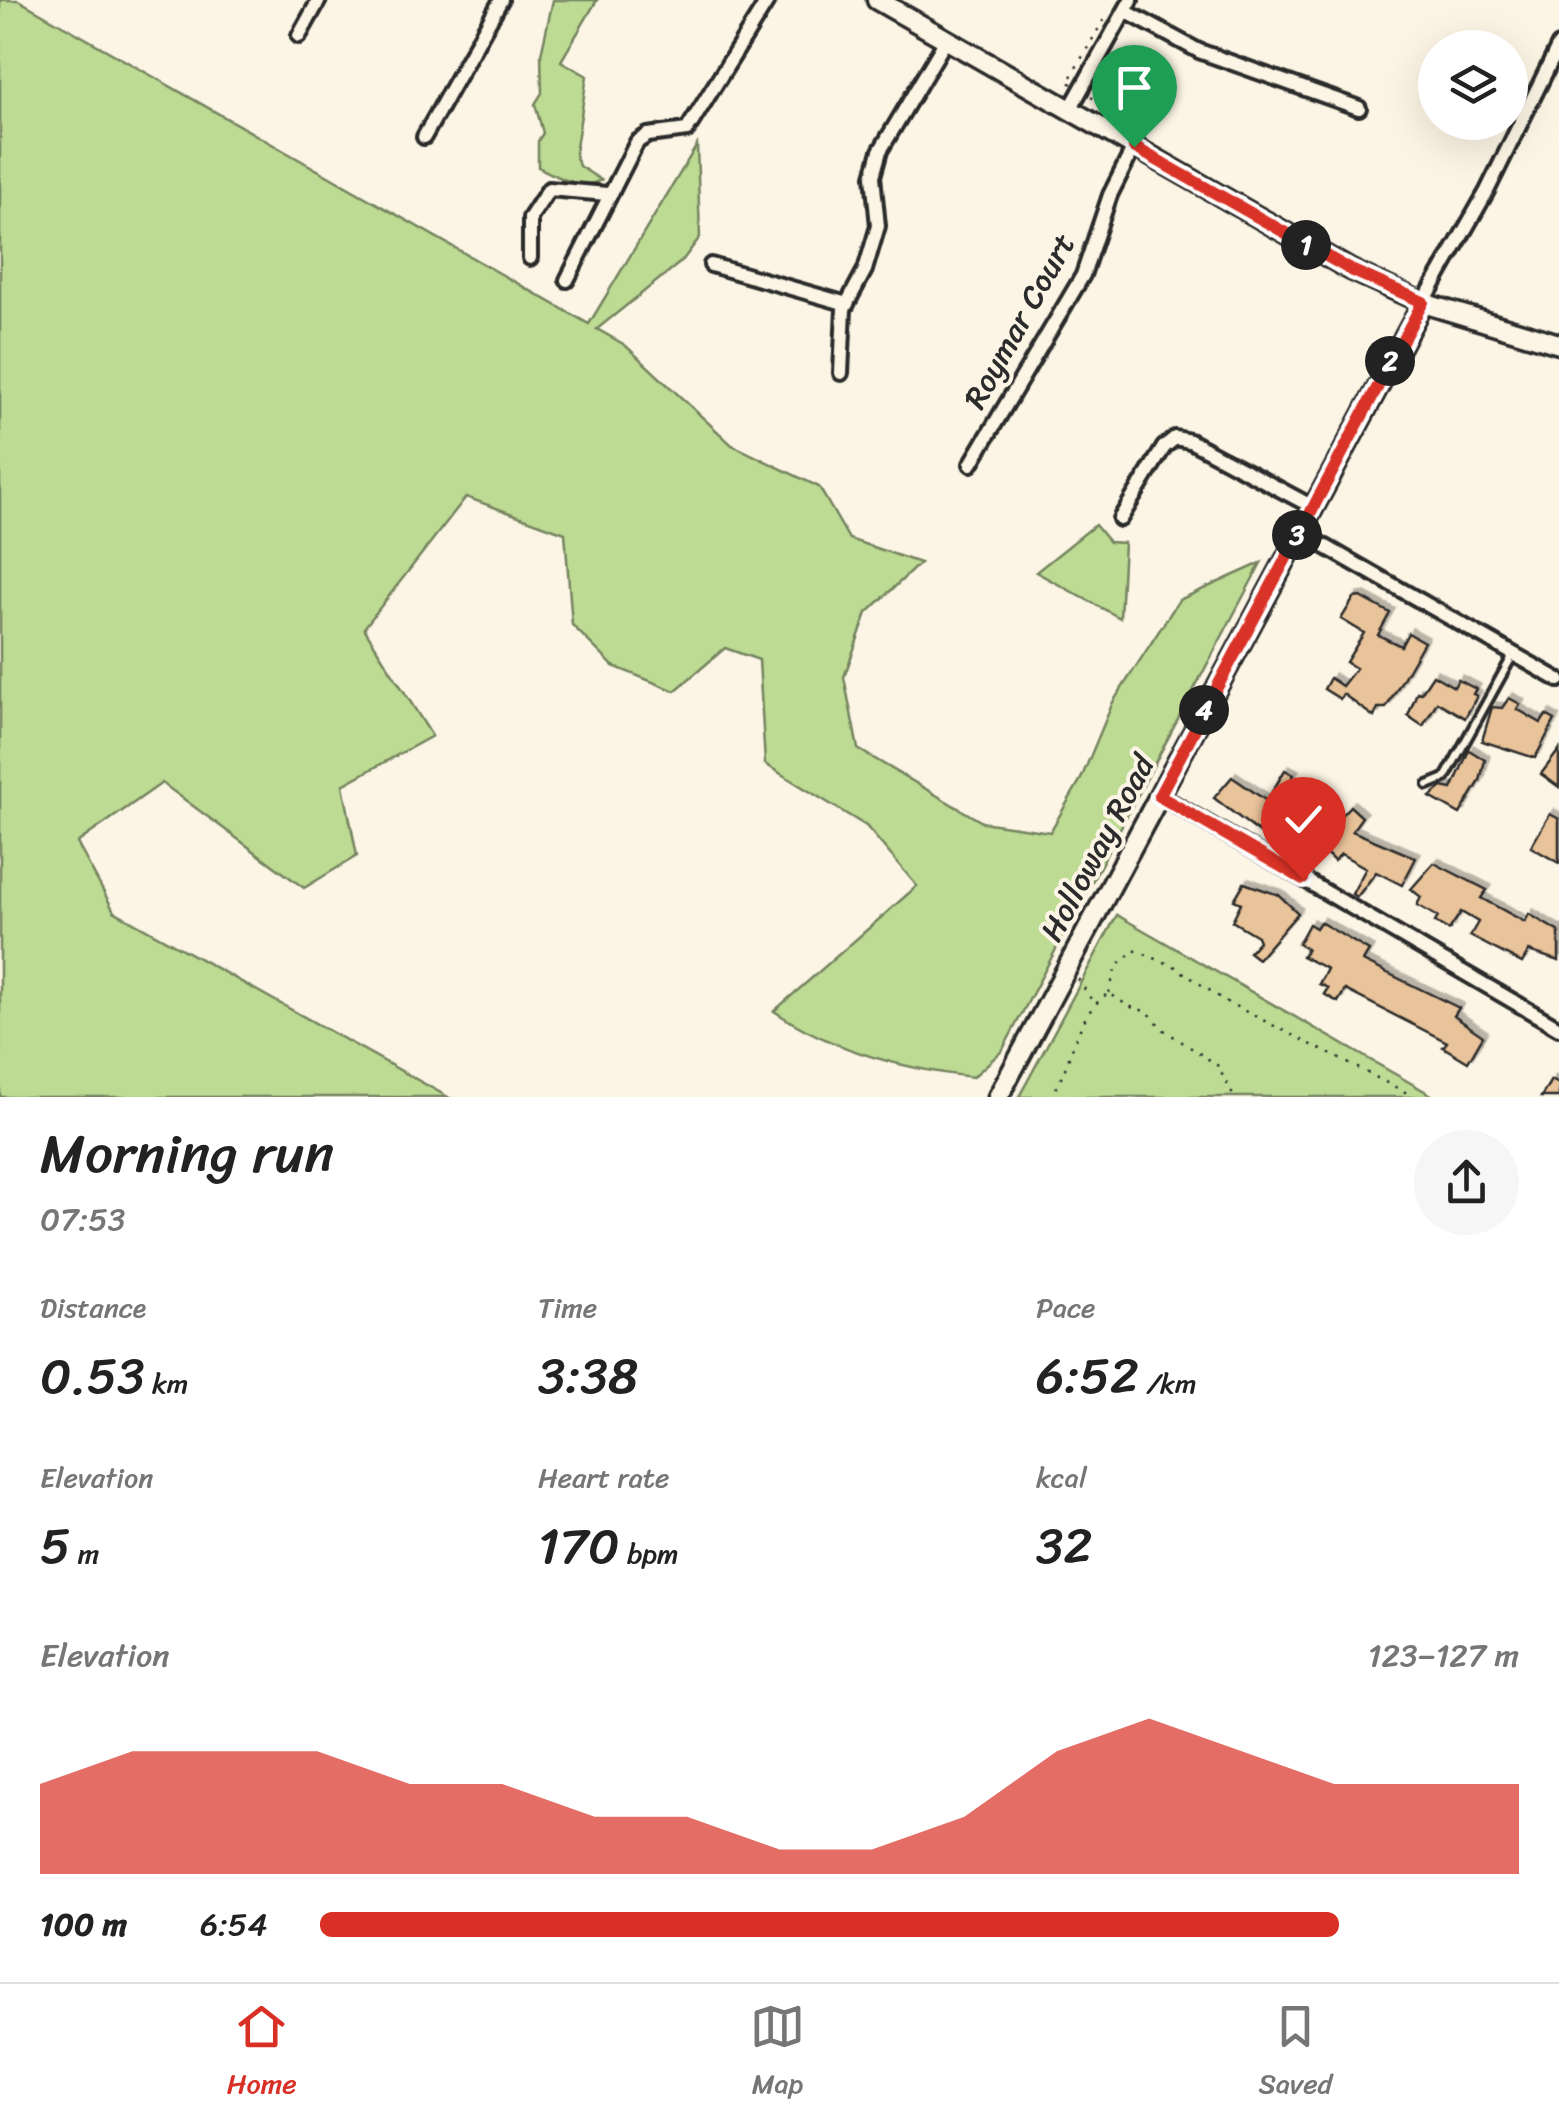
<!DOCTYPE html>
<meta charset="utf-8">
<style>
:root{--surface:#fff;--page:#f6f6f6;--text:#222;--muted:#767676;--line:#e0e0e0;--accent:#d93025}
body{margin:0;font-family:Sriracha,sans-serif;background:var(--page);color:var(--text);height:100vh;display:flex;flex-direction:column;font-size:38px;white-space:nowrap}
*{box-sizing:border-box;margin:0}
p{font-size:32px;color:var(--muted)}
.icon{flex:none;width:55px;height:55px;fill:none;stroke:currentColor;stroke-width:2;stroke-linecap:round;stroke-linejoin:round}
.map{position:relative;height:1097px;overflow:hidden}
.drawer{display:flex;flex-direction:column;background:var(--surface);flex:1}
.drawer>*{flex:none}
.controls{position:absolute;left:1418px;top:30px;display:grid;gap:20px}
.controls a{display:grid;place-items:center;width:110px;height:110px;border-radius:50%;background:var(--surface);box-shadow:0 10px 40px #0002;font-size:50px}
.pin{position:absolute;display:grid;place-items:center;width:85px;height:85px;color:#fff;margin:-102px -42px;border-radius:50% 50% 50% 0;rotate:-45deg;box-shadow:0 0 10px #0007}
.pin .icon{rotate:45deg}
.km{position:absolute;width:50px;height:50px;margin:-25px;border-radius:50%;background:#222;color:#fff;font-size:28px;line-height:50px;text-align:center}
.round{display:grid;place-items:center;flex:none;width:105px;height:105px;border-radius:52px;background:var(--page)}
.summary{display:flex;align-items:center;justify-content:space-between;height:170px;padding:0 40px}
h1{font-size:55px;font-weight:600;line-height:75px}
.metrics{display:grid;grid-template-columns:repeat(3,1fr);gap:15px;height:170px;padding:10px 40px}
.metrics div{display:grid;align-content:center}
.metrics b{font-size:50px;font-weight:600}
.metrics small{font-size:28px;font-weight:400}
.metrics p{font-size:28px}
.chart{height:280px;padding:20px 40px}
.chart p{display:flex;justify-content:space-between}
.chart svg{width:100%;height:180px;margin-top:10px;fill:var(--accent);opacity:.7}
ul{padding:0 40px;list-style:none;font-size:32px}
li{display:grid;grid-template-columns:160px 120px 1fr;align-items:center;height:75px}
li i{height:25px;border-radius:12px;background:var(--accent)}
.dock{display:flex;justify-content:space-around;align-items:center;height:140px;border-top:2px solid var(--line);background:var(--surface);font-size:28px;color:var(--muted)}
.dock a{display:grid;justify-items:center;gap:5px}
.dock .active{color:var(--accent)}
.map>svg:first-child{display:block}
</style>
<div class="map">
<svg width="1559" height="1097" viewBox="0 0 1559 1097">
<defs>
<filter id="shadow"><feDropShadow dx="4.5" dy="-4.5" stdDeviation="0" flood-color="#0004"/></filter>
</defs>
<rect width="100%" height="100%" fill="#fcf5e5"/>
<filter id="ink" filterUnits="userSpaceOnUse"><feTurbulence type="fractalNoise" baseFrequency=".01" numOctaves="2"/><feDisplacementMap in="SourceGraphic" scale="20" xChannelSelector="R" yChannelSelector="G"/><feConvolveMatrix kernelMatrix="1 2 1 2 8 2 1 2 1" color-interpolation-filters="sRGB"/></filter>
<g filter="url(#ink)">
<g fill="#bddb93" stroke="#74835f" stroke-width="2.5">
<path d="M0,0h18l571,324 108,-179 3,92 -18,24 -85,68 28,16 107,100 87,42 30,52 71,24 -53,50 -23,64 14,72 124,73 68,10 31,-53 32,-77 66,-102 82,-37 -259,488 -29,26c-70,-8 -140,-26 -199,-66l143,-125 -51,-60 -101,-62 -6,-104 -34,-12 -50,43 -62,-25 -41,-41 -7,-92 -99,-36 -102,131 68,108 -89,49 14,71 -53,32 -142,-105 -85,60 37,68 334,186h-448z"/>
<path d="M553,0h44l-36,61 26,15 -12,78 4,12 22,14c-20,11 -45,-4 -63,-13v-26l5,-8 -8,-29 7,-11 -1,-39z"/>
<polygon points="1095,525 1109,542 1124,543 1120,618 1036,572"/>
<polygon points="1117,915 1435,1097 1019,1097"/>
</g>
<g fill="#e9c399" stroke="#2b2b2b" stroke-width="2.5" filter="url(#shadow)">
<polygon points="1361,597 1390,613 1378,635 1401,646 1408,633 1424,642 1386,708 1378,708 1374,717 1343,694 1340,699 1324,689 1330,678 1342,686 1356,668 1346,662 1364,633 1341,619 1354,598"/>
<polygon points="1433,675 1454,687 1458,680 1476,689 1473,694 1477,696 1465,718 1437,702 1423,726 1408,716 1417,692 1421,693"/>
<polygon points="1509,698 1520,704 1517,709 1541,723 1546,715 1555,720 1535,758 1482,741 1492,707 1502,708"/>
<polygon points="1469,750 1485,760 1480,781 1460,814 1430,797 1442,787 1452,789"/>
<polygon points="1559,750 1559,787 1541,774"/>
<polygon points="1285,770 1294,775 1277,802 1269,797"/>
<polygon points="1232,777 1293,819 1304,801 1318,810 1305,834 1301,830 1294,840 1269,825 1261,834 1214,798"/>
<polygon points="1350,806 1362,817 1352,831 1416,858 1402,885 1376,872 1357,897 1352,894 1366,868 1341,854 1334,861 1315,843"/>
<polygon points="1550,814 1559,819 1559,863 1531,847"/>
<polygon points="1434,863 1487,890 1481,898 1525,922 1529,914 1559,932 1559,961 1529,951 1522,963 1470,936 1478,922 1461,912 1449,930 1435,922 1438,917 1417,905 1421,897 1411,889"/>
<polygon points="1244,883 1279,895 1298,913 1258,959 1249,952 1259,941 1257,936 1232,921 1241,903 1234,900"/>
<polygon points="1320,922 1369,951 1363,961 1459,1008 1454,1016 1483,1036 1468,1062 1443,1047 1447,1042 1345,990 1338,1002 1324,994 1328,988 1319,984 1327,969 1302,956 1307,949 1298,944 1309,924 1316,928"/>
<polygon points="1551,1080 1559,1084 1559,1097 1541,1097"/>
</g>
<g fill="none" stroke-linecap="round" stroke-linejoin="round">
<defs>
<polyline id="service" points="1428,785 1445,778 1513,655"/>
<g id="minor">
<polyline points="1125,11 1199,51 1359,108"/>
<polyline points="299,36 319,0"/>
<polyline points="1069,111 1131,0"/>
<polyline points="424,137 501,0"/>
<polyline points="530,258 530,218 549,189 607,194"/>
<polyline points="711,265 847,304"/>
<polyline points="567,280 637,142 648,135 687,130 768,0"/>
<polyline points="1423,303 1487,191 1559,45"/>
<polyline points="841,373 844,309 865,270 878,226 873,176 880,151 946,40"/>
<polyline points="971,464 1083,275 1110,195 1134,147"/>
<polyline points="1120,519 1164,447 1175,438 1190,441 1311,506"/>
<polyline points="1298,531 1559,680"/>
<polyline points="1159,795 1559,1028"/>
</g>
<g id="secondary">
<polyline points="877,0 1351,270 1423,303 1559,344"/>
<polyline points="998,1097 1423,303"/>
</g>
</defs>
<use href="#service" stroke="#2b2b2b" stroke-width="14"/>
<use href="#minor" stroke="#2b2b2b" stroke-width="20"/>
<use href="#secondary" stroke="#2b2b2b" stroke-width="25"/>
<g stroke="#2b2b2b" stroke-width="2.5" stroke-dasharray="2.5 8" stroke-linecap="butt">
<polyline points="1072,84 1068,82 1107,14"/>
<polyline points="1091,97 1130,122"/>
<polyline points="1078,979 1093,1002"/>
<polyline points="1109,993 1116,967 1134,950 1174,966 1225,1001 1415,1097"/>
<path d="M1050,1097c24,-32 23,-82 59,-104l19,13 20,6 16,18 53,35 17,32"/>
</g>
<use href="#service" stroke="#fcf5e5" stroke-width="6"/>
<use href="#minor" stroke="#fcf5e5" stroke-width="12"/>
<use href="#secondary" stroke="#fcf5e5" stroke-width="18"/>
</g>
</g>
<g fill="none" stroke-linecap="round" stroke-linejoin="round" filter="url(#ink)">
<defs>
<polyline id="route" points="1134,147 1351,270 1423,302 1159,796 1303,879"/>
</defs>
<use href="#route" stroke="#fff" stroke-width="20"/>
<use href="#route" stroke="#d93025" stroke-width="12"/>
</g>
<g text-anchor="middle" stroke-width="8" stroke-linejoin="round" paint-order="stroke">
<g font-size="32" fill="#2b2b2b" stroke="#fcf5e5">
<text transform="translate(1019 321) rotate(-61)" y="11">Roymar Court</text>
<text transform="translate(1097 848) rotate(-62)" y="11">Holloway Road</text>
</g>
</g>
</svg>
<div class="controls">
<a><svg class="icon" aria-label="layers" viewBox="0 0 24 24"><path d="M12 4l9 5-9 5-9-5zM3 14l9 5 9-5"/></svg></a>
</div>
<div class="pin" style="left:1134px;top:147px;background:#1e9e55"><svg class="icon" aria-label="arrive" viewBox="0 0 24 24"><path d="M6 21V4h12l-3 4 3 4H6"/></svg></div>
<div class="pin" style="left:1303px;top:879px;background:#d93025"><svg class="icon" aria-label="check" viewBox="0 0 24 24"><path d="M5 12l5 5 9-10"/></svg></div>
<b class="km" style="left:1306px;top:245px">1</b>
<b class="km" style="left:1390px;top:361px">2</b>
<b class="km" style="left:1297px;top:535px">3</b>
<b class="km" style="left:1204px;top:710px">4</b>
</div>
<section class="drawer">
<div class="summary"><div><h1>Morning run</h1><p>07:53</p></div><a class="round"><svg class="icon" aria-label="share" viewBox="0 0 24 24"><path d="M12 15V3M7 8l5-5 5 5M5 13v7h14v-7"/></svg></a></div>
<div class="metrics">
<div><p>Distance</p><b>0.53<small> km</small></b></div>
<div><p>Time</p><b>3:38</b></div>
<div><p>Pace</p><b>6:52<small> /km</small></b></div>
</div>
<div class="metrics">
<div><p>Elevation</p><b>5<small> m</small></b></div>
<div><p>Heart rate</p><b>170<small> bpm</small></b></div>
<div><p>kcal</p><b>32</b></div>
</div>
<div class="chart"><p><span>Elevation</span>123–127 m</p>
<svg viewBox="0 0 160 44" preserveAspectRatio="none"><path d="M0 44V22L10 14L20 14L30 14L40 22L50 22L60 30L70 30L80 38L90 38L100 30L110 14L120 6L130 14L140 22L150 22L160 22V44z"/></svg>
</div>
<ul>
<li><b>100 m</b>6:54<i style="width:85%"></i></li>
</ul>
</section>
<nav class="dock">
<a class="active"><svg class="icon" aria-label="home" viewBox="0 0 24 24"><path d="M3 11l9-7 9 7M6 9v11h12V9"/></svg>Home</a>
<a><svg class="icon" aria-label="map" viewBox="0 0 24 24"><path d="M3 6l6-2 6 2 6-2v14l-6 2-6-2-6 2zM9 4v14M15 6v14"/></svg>Map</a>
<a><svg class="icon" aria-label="saved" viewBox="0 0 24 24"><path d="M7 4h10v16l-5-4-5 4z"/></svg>Saved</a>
</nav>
